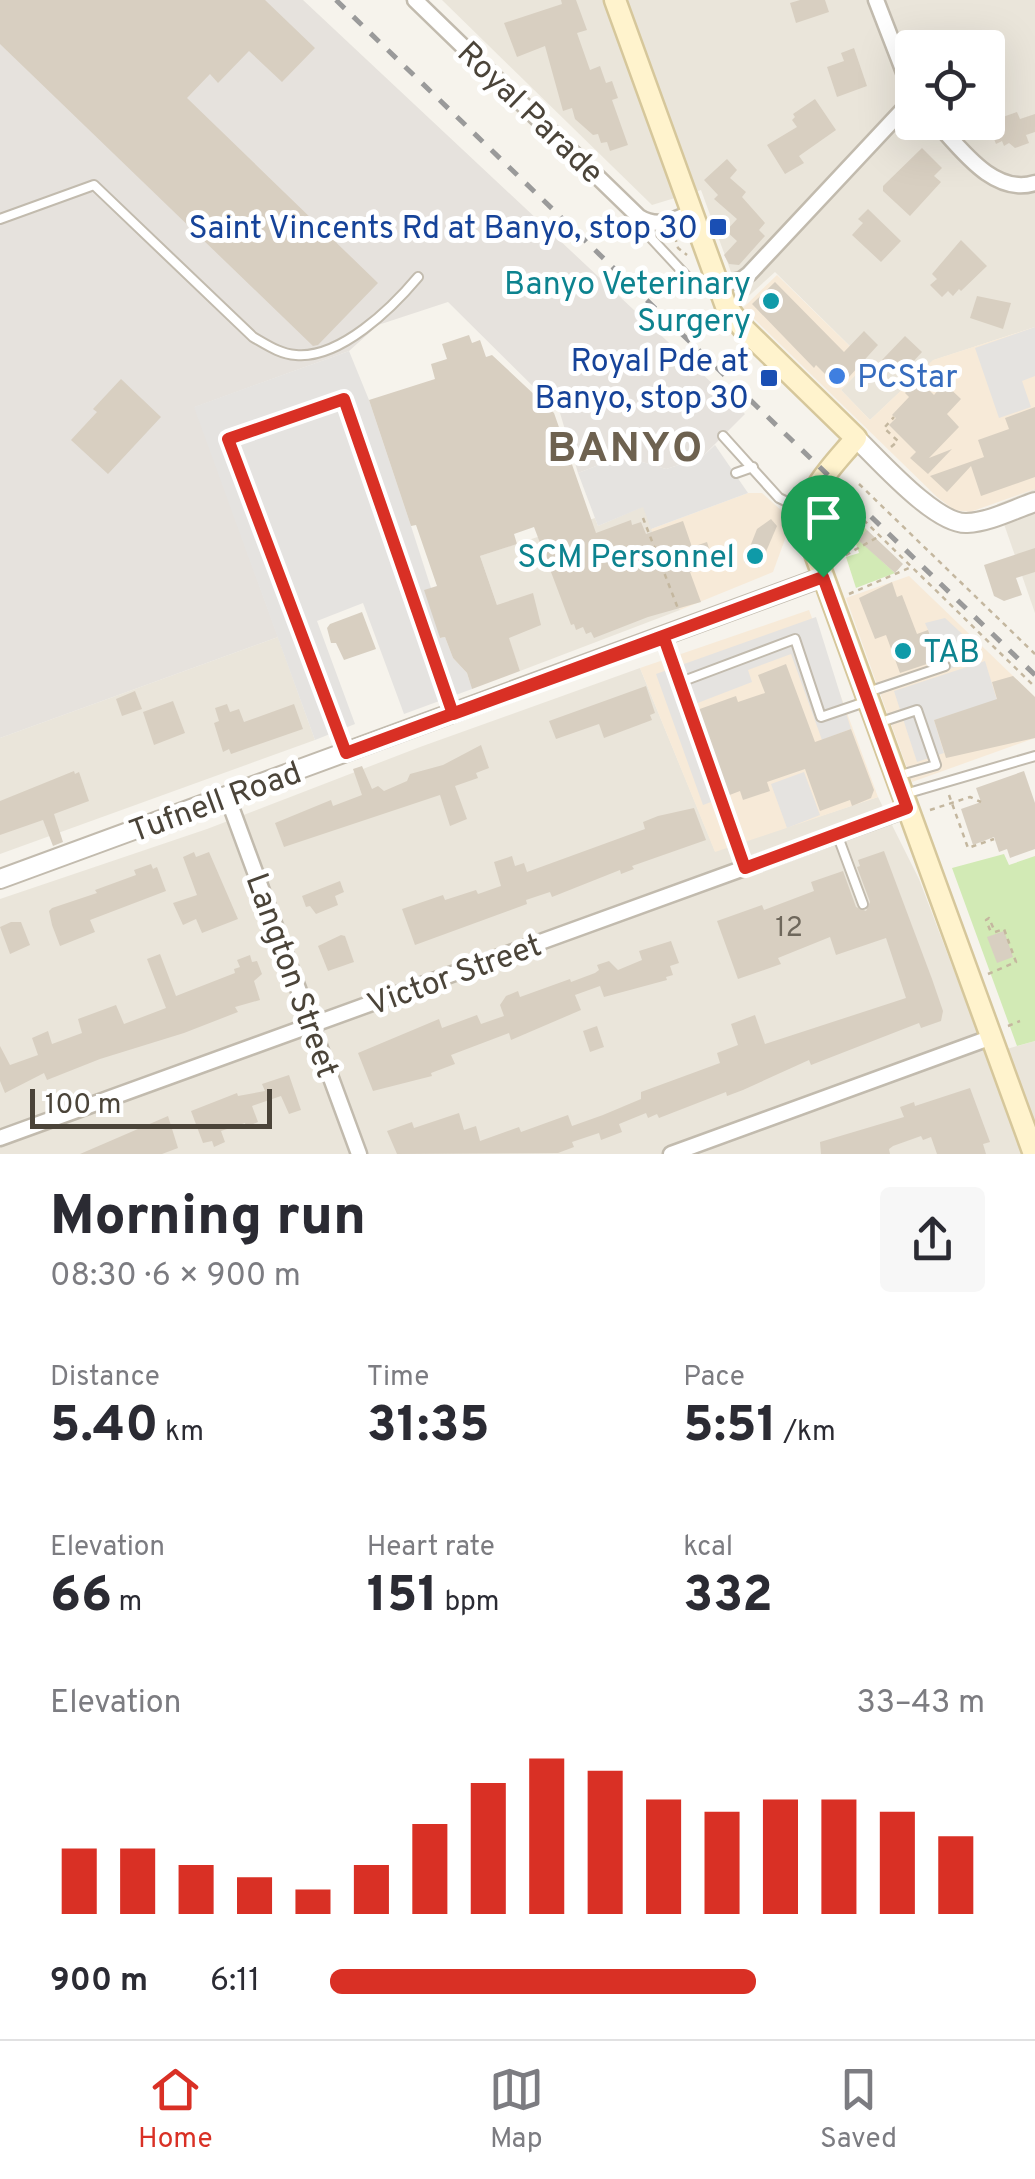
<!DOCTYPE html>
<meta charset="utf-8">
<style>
:root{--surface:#fff;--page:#f7f7f7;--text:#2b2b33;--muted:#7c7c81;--line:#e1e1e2;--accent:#d93025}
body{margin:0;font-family:Overpass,sans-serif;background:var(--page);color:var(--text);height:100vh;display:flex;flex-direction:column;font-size:38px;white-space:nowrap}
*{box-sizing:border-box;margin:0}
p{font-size:32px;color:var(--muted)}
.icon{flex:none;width:55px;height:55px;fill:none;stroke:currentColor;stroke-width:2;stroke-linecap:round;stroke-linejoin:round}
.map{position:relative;height:1154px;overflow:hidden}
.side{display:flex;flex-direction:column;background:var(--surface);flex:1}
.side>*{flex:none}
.buttons{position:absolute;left:895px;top:30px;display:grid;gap:20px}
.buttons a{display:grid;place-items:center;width:110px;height:110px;border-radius:10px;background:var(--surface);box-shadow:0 10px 40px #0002;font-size:50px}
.scale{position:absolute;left:30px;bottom:25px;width:242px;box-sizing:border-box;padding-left:10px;border:5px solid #4b4439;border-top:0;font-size:28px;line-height:35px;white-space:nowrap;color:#4b4439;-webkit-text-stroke:8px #fff;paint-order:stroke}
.pin{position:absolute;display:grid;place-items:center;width:85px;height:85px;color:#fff;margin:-102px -42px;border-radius:50% 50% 50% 0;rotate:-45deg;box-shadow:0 0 10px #0007}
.pin .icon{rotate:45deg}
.round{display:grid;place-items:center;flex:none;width:105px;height:105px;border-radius:10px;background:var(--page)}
.headline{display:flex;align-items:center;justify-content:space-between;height:170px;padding:0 50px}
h1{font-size:55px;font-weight:800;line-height:75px}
.metrics{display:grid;grid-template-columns:repeat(3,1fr);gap:15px;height:170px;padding:10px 50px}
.metrics div{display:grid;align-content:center}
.metrics b{font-size:50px;font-weight:800}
.metrics small{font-size:28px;font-weight:400}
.metrics p{font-size:28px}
.chart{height:280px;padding:20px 50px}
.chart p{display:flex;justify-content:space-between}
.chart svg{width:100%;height:180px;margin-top:10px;stroke:var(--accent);stroke-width:6}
ul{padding:0 50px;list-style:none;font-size:32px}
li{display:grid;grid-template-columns:160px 120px 1fr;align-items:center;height:75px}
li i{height:25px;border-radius:12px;background:var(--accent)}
.menu{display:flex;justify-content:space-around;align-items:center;height:140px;border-top:2px solid var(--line);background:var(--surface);font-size:28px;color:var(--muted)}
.menu a{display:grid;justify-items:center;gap:5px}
.menu .current{color:var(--accent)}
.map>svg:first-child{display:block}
</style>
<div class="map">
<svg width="1035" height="1154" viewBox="0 0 1035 1154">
<rect width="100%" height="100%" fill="#f6f3ec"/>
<g fill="#eae5da" fill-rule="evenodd">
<path d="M442,0h593v327l-101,33 -64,60 -29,-30 26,-27 -92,-91 -33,30 -41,-112 -49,15zM912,48h76v74h-76z"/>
<polygon points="1035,489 1035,613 997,504"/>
<polygon points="644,506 680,610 520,671 480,556 595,518 598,526"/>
<polygon points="278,637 315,740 0,854 0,738"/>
<polygon points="640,668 715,851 878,797 919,879 986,1055 1035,1041 1035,1154 0,1154 0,899 207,829 420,747"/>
</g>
<g fill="#f7ead8">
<polygon points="777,275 867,363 841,390 870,420 933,360 1035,327 1035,489 970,512 954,510 937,497 743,308"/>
<polygon points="748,493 762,493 792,520 773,572 680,610 651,529"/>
<polygon points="909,576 1035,697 1035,738 912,782 846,598"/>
<polygon points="809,610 878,797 715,852 640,668"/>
</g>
<polygon fill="#e6e2dd" points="0,0 303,0 745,414 701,458 666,469 622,456 578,473 560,413 448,302 378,325 349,351 195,407 278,637 0,738"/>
<g fill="#d2eab5">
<polygon points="860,523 867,530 859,540 895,573 856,588 846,557 859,553 851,529"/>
<polygon points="1004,854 1009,865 1035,856 1035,1041 1017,1046 952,868"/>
</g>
<g fill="#e5e3e0">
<polygon points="1035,327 1035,376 1022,381 1031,407 999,418 975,348"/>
<polygon points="349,351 369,400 411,526 431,588 440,638 445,637 453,658 467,673 472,689 404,714 363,603 317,621 355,724 315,740 194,407"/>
<polygon points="715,445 748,493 651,529 643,507 598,526 578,473 622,456 666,469 701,458"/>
<polygon points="816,617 851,729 822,740 791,654 748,670 752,682 695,704 727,796 703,805 656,674"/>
<polygon points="945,618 972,643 980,659 946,670 925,623"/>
<polygon points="985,661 997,700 934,720 944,753 917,762 894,691"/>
<polygon points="804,772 820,815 787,828 771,784"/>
</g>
<g fill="#d8cfc1">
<polygon points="0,0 265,0 315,48 282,82 249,51 218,83 210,74 187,98 378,283 318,345 313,346 0,44"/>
<polygon points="561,0 576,0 587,30 577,33 590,70 600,66 606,83 612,81 618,98 612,100 628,145 610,151 607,142 601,143 598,134 593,135 575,119 572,108 563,111 545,46 517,57 504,23 562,4"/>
<polygon points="800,0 825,0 829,12 796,23 790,3"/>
<polygon points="854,48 867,86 837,97 827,67 844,61 841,53"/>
<polygon points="815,99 836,130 799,156 804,163 785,174 767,145 797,127 792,120 795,117 793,114"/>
<polygon points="1017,112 1020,119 1035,114 1035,132 1026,135 1029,143 1015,148 1009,143 1004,146 1002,141 996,144 990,129 996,126 997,119"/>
<polygon points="922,148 942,168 934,176 941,182 910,216 883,191 883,186"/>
<polygon points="727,159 737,170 730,178 746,192 742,197 765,223 759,230 765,236 739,265 729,264 724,255 737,241 726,231 737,219 714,199 718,195 704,180"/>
<polygon points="868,209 901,241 881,262 852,235 863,223 858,219"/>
<polygon points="961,240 987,266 961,291 959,289 953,296 948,291 942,297 930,285 937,279 932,274"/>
<polygon points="775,282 844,352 864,331 878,345 839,388 816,365 814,368 752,304"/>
<polygon points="977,296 1011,303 1003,329 970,318"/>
<polygon points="469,335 472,343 480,340 486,357 492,355 554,413 596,533 631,520 632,525 641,522 646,534 683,521 692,547 707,542 714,564 690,572 701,602 648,617 594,638 591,632 586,634 583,627 576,630 574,624 571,625 534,527 514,534 517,544 480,556 497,605 533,593 541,625 509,638 520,671 472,689 467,673 453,658 445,637 440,638 424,590 437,586 416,525 411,526 369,400 435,379 431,364 447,359 442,344"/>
<polygon points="905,336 922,352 900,376 882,360"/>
<polygon points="121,379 161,417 108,474 71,440 97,412 93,409"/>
<polygon points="918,379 934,395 944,383 961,399 947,414 959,427 929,458 952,449 928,474 910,458 916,452 889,425 896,418 892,415 909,397 905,393"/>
<polygon points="1035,407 1035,477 981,496 971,466 947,492 930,476 984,457 978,440 1009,429 1005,418"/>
<polygon points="771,519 777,526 759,568 744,562 757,529"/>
<polygon points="867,530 903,564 895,573 858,540"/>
<polygon points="1035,548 1035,572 1016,578 1022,595 1004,601 994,596 984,565"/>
<polygon points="892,582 897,597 902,595 917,634 928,630 939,660 900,673 886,635 875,639 859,598"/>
<polygon points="362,612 376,649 344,660 336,643 331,643 327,628 330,624"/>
<polygon points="786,664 815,742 851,729 874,790 871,798 852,806 850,800 820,811 805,769 767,782 770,791 743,800 740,791 727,796 697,710 736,696 738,702 765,693 758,675"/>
<polygon points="1013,676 1035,697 1035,738 946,758 934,720 997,699 992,682"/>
<polygon points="646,686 655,713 650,715 652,720 604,738 599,724 556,739 549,721"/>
<polygon points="135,691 142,709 122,716 116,699"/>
<polygon points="173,701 185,733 154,745 143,712"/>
<polygon points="227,704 230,712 239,709 244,722 294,704 303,729 231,754 229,749 223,752 214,723 219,721 215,708"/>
<polygon points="481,745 489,768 476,773 478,778 455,786 467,819 450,826 440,795 284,847 275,823 331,800 333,806 362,795 353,769 362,766 372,789 378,786 384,791 407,781 410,774 443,765"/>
<polygon points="74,771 75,774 79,772 89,801 54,814 63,842 53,846 43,820 0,835 0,801"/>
<polygon points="1024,771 1035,803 1035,849 1010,858 1007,849 999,852 994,837 973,845 961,809 981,802 976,788"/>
<polygon points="694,808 706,840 632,866 634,869 621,874 620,870 552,897 550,892 526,900 527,904 415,945 402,909 443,895 445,900 476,890 478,894 501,886 494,862 512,856 515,866 524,863 527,872 645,829 643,822 658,816"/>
<polygon points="884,851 932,979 943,1011 941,1021 921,1028 919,1023 811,1065 809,1060 743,1090 727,1096 726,1092 659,1118 657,1114 648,1118 646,1113 619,1124 622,1132 601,1140 599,1133 572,1142 574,1147 558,1153 397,1154 387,1131 412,1122 414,1128 459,1113 464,1130 476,1126 480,1141 519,1127 521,1132 568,1115 572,1126 603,1115 641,1099 641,1092 720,1063 717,1053 738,1045 731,1024 755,1015 765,1044 906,998 886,938 836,955 830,937 778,958 781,964 738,979 717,921 762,905 764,910 814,891 811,882 843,871 856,907 866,911 870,902 857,867 860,866 858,860"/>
<polygon points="194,852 196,857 209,852 238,919 202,933 196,919 183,925 173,903 197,895 183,857"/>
<polygon points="151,864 153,869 157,867 166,891 90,920 95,932 60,946 52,925 49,911 52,908 97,893 95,890 136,875 134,870"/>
<polygon points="340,881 344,892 335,896 338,905 316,914 310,906 306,907 302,896"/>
<polygon points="11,922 21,922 30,945 10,954 0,927"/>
<polygon points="1004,931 1013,957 997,963 987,937"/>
<polygon points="341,935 345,936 354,962 328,971 318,946"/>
<polygon points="671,941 679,963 670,966 673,975 666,977 667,980 604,997 600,986 575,995 581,1010 511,1040 509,1033 451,1055 455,1064 431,1073 432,1076 373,1091 358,1053 439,1019 442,1028 477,1015 481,1024 504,1016 500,1005 506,996 518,991 520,997 570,979 571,982 595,973 599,970 597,965 609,961 618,970 642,960 639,951"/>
<polygon points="160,954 176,996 235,973 234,969 240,967 237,960 250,955 252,962 257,961 262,974 254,981 260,1000 235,1007 238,1012 184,1033 100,1059 47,1080 44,1073 5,1093 0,1081 0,1046 10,1065 38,1055 32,1038 48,1031 52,1044 82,1033 78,1019 116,1005 124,1024 166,1008 147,959"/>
<polygon points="597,1026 604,1047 590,1052 583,1031"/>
<polygon points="289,1075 301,1110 289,1114 281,1096 252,1106 258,1122 246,1127 245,1123 221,1131 225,1142 214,1147 212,1141 203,1143 191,1111 237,1093 238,1096 265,1091 262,1084"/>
<polygon points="970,1088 990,1142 983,1144 986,1154 937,1154 931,1137 923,1140 921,1136 893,1146 889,1149 890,1154 821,1154 820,1142 904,1117 900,1107 914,1102 915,1106"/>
<polygon points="168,1116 178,1148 162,1154 80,1154"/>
</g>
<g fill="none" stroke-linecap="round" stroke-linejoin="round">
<defs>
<g id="service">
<path d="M0,219l94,-34 159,152c14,8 27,17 43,18 44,4 96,-47 122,-78"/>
<polyline points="649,222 652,239 691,281 698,284 717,285"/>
<polyline points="723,436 779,498 806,511"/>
<polyline points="736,473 753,467"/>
<polyline points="663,638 745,868"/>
<polyline points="678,683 795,639 821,717 865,702"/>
<polyline points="868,692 945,666"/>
<polyline points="881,722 917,710 936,765 897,776"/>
<polyline points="346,753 228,439 344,399 452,713"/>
<polyline points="905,794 1035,756"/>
<polyline points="837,834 863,904"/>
</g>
<g id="minor">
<path d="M415,0l224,217c19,12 35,3 54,-5"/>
<polyline points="876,0 912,93"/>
<path d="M936,122c25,27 58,74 99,61"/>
<polyline points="717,285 741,280 749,274 912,100"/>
<polyline points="227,796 359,1154"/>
<polyline points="0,1138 907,809"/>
<polyline points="671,1154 992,1037"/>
</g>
<g id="tertiary">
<path d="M856,438c23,22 80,87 111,85 23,-1 47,-14 68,-21"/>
<polyline points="0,879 823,577"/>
</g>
<path id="secondary" d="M615,0l111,306 16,21 114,111c-22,27 -53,54 -50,91l228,625"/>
</defs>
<use href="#service" stroke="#c2bbae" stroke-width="12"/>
<use href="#minor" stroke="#c2bbae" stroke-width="19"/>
<use href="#tertiary" stroke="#c2bbae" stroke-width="22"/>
<use href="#secondary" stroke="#d6c79b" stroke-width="25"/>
<g stroke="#c4b79f" stroke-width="2.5" stroke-dasharray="5 5" stroke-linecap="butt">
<polyline points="675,237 678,248 687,255"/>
<polyline points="891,447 898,441 884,428 894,417"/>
<polyline points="859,484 1035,654"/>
<polyline points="842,499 1035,687"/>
<polyline points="643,518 679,611"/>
<polyline points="831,542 855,522 834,503 837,498"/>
<polyline points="837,560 878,537"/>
<polyline points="849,594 909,568"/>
<polyline points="949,795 968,848 994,839"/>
<polyline points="930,810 970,797 981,802"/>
<polyline points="988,974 1016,962 1004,929 995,932 989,918 986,920 992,935"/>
<polyline points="1008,1026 1020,1021"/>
</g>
<use href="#service" stroke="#fff" stroke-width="8"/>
<use href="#minor" stroke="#fff" stroke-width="14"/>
<use href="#tertiary" stroke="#fff" stroke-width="18"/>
<use href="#secondary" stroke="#fff3cd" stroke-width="20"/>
<polyline stroke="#9a9a9a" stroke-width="5" stroke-dasharray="12 12" stroke-linecap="butt" points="336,0 1035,675"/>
</g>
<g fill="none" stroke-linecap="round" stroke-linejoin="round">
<defs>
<polyline id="route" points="823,577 346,753 228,439 344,399 453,714 664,638 745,868 907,808 823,577"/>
</defs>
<use href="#route" stroke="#fff" stroke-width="20"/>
<use href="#route" stroke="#d93025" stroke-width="12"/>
</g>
<g fill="#1a4fb4" stroke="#fff" stroke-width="4">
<rect x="708" y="217" width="20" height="20" rx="5"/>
<rect x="759" y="368" width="20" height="20" rx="5"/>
</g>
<g fill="#0f9aa8" stroke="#fff" stroke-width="4">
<circle cx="771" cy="301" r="10"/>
<circle cx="755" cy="556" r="10"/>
<circle cx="903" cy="651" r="10"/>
</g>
<circle fill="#3f7fe0" stroke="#fff" stroke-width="4" cx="837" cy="376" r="10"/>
<g text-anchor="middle" stroke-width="10" stroke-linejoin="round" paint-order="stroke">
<g font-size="28" fill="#6e675b">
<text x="789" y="936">12</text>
</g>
<g font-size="32" fill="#4b4439" stroke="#fff">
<text transform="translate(531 112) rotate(44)" y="11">Royal Parade</text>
<text transform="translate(215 801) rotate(-20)" y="11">Tufnell Road</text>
<text transform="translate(454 974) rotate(-20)" y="11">Victor Street</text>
<text transform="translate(293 975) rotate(70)" y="11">Langton Street</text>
</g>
<g font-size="32" fill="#164399" stroke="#fff" text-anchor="end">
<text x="698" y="238">Saint Vincents Rd at Banyo, stop 30</text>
<text x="749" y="371">Royal Pde at<tspan x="749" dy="37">Banyo, stop 30</tspan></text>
</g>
<g font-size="32" fill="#0d838f" stroke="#fff" text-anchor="end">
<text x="751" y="294">Banyo Veterinary<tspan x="751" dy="37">Surgery</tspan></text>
<text x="735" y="567">SCM Personnel</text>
<text x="923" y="662" text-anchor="start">TAB</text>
</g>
<g font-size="32" fill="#366cbe" stroke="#fff" text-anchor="start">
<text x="857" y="387">PCStar</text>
</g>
<g font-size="42" font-weight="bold" letter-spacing="2.5" fill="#6e6250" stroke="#fff">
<text x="626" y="461">BANYO</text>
</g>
</g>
</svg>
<div class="buttons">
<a><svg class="icon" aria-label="locate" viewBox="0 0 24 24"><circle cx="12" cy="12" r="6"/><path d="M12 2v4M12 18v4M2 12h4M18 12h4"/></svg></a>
</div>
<div class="scale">100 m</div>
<div class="pin" style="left:823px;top:577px;background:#1e9e55"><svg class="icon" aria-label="arrive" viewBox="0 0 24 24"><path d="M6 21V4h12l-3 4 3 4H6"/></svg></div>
</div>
<section class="side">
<div class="headline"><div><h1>Morning run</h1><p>08:30 · 6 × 900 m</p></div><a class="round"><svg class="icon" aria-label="share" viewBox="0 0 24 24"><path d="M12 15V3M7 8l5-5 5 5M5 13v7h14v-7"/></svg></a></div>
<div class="metrics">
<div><p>Distance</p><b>5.40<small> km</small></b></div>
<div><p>Time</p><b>31:35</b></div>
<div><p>Pace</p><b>5:51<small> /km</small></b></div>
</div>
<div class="metrics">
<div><p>Elevation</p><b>66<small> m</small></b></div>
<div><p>Heart rate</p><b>151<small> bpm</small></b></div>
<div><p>kcal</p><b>332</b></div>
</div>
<div class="chart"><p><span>Elevation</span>33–43 m</p>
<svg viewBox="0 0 160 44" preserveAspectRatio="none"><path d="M5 44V28M15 44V28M25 44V32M35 44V35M45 44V38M55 44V32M65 44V22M75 44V12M85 44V6M95 44V9M105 44V16M115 44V19M125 44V16M135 44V16M145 44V19M155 44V25"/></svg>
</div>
<ul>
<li><b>900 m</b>6:11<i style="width:65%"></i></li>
</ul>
</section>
<nav class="menu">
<a class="current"><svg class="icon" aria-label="home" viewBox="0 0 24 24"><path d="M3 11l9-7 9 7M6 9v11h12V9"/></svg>Home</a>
<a><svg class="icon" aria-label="map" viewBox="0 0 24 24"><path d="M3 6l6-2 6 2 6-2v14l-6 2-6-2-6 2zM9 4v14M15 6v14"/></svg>Map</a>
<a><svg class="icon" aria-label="saved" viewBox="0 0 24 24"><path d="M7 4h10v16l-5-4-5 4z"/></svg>Saved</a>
</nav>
